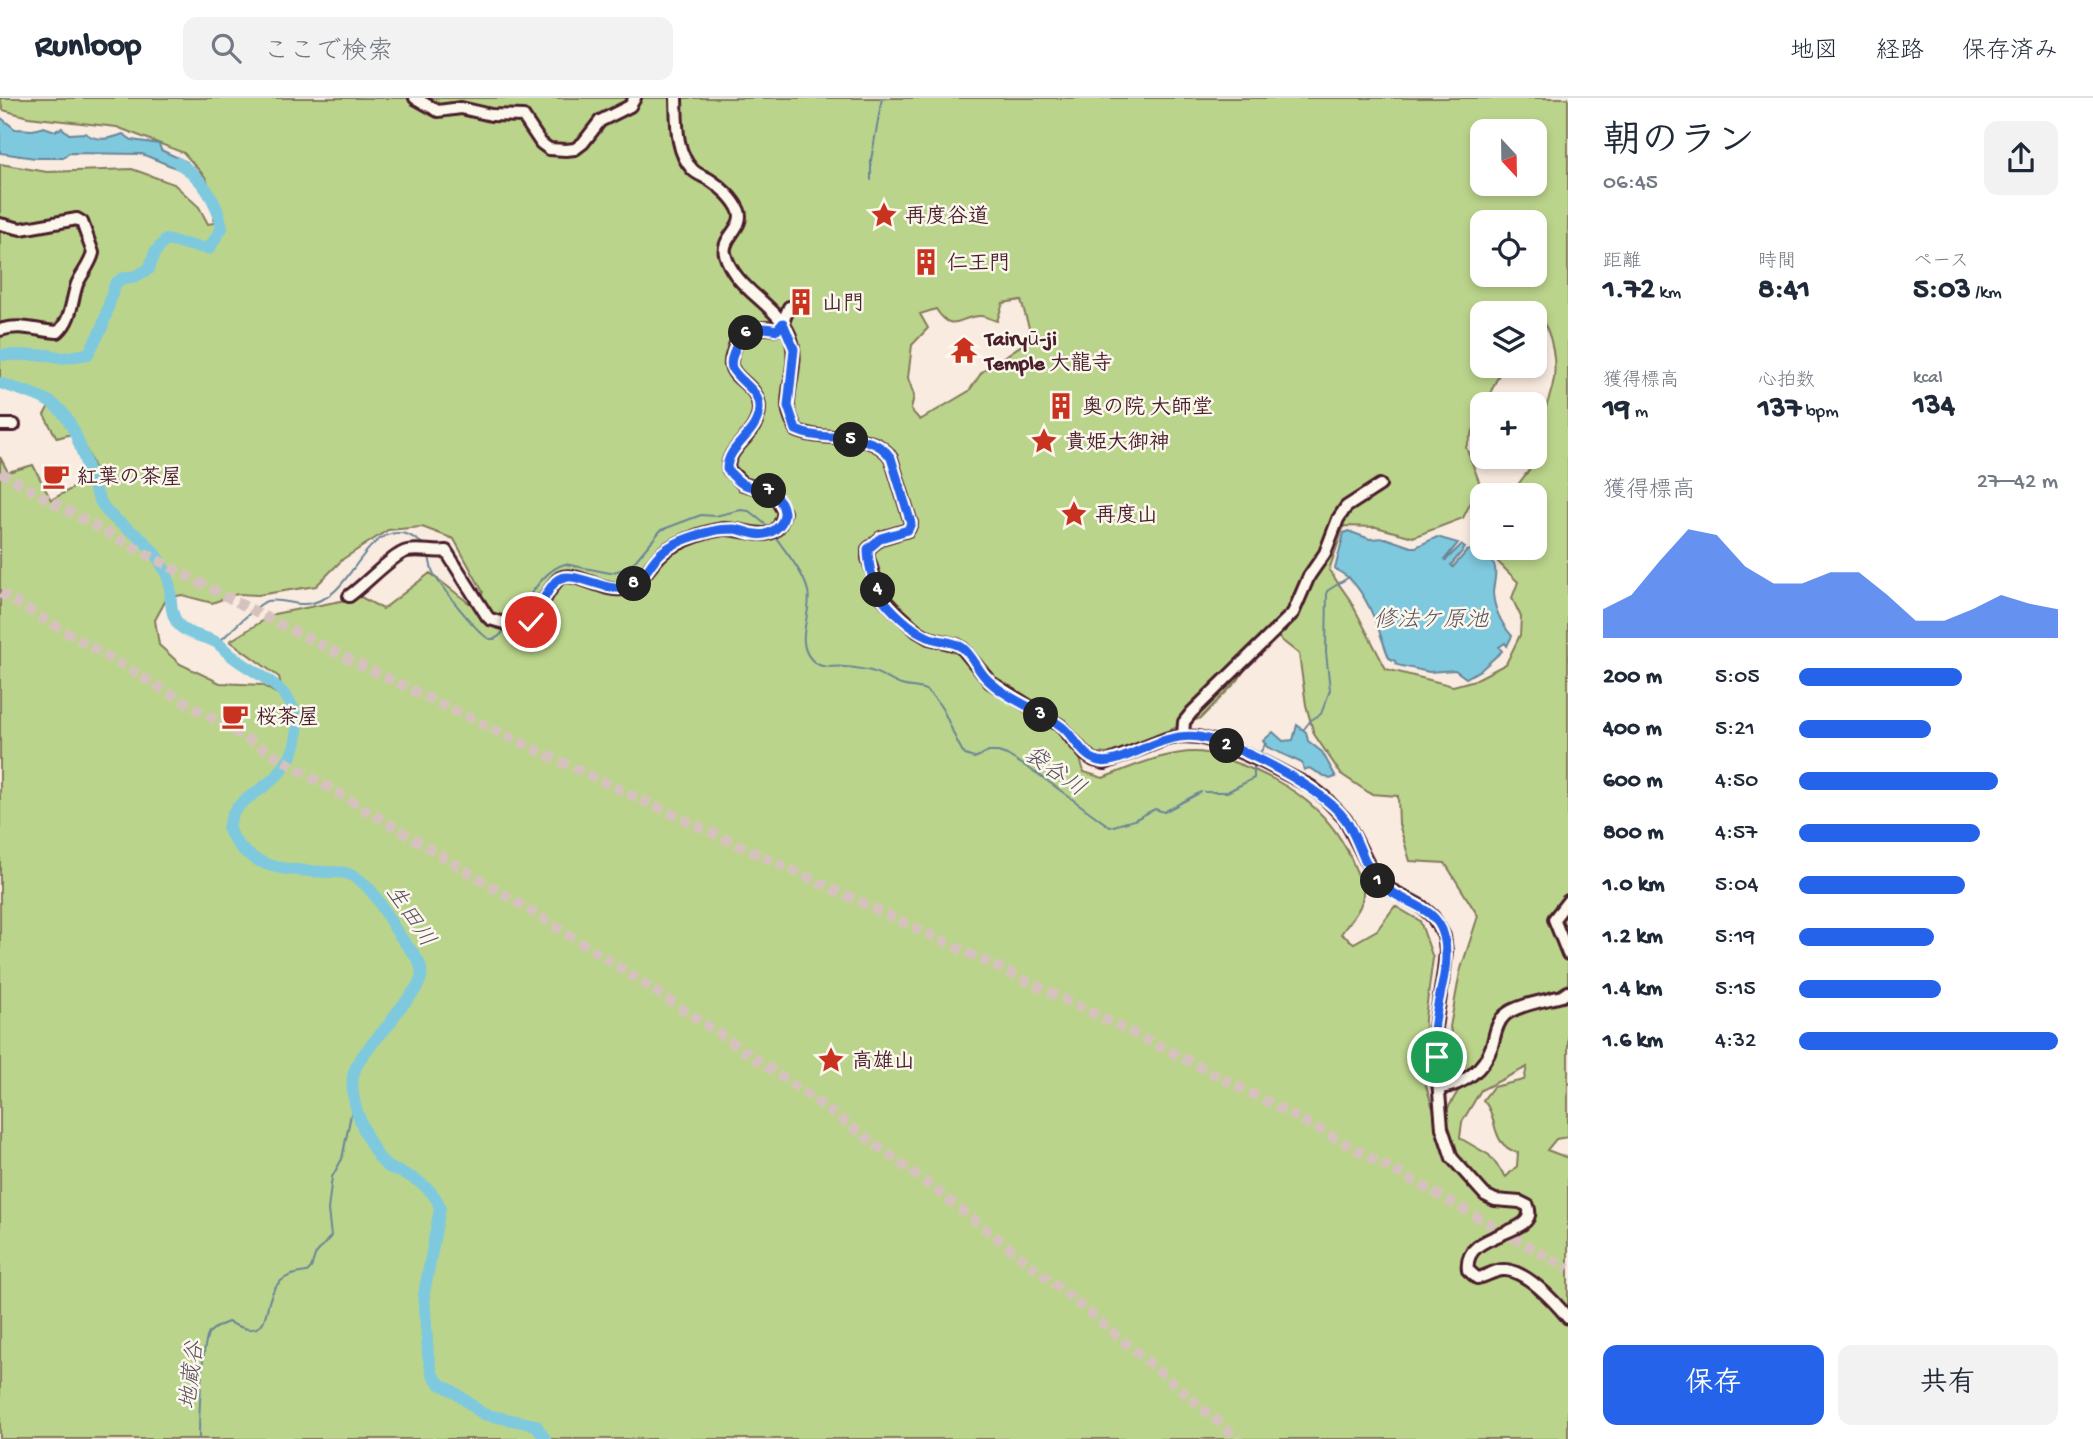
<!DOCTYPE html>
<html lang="ja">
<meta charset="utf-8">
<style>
:root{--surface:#fff;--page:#f2f2f3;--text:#1f2937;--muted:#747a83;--line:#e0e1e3;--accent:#2563eb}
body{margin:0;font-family:"Gochi Hand","Klee One",sans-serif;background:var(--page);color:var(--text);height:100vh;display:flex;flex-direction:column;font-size:26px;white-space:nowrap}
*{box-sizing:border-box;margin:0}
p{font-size:23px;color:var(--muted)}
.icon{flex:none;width:38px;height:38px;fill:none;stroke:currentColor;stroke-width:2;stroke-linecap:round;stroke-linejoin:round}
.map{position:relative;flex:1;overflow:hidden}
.sheet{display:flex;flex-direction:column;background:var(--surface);width:525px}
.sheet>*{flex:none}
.needle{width:46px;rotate:158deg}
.buttons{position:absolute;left:1470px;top:21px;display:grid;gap:14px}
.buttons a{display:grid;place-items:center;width:77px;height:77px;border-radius:14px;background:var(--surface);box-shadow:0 4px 10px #0003;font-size:35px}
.pin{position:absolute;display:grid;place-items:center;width:60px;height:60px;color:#fff;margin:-30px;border:4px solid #fff;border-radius:50%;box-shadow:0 2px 7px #0007}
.km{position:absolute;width:35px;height:35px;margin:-18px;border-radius:50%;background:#222;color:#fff;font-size:19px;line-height:35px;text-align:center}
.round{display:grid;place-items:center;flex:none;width:74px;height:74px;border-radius:14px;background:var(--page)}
.headline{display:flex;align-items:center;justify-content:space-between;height:119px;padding:0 35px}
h1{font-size:38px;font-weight:700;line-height:52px}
.metrics{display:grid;grid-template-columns:repeat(3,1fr);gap:10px;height:119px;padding:7px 35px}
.metrics div{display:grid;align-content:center}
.metrics b{font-size:30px;font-weight:700}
.metrics small{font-size:19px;font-weight:400}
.metrics p{font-size:19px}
.chart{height:196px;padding:14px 35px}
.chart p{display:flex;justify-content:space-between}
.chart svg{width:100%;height:126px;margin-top:7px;fill:var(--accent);opacity:.7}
.action{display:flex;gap:14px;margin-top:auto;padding:14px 35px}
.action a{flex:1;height:80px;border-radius:14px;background:var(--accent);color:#fff;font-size:28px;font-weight:700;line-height:80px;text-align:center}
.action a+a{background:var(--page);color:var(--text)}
ul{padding:0 35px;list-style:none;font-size:23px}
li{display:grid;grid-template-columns:112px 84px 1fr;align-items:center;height:52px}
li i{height:18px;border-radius:9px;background:var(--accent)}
header{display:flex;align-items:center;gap:42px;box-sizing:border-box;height:98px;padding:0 35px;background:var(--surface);border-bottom:2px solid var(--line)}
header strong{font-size:33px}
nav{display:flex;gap:38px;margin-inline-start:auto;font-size:24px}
.search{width:490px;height:63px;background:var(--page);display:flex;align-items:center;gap:18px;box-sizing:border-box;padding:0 24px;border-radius:14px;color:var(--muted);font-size:26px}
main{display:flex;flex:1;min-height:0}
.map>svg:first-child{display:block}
</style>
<header>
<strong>Runloop</strong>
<div class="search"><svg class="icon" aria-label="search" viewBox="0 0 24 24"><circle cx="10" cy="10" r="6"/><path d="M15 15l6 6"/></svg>ここで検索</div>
<nav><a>地図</a><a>経路</a><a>保存済み</a></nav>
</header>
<main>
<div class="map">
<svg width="1568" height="1341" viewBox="0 0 1568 1341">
<rect width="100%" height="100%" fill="#f9ebe0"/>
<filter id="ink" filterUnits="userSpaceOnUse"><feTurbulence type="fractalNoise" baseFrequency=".0143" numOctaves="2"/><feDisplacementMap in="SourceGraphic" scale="14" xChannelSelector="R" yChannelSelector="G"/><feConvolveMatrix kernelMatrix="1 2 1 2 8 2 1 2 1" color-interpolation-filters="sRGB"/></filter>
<g filter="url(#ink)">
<path fill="#bbd48b" stroke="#827a5b" stroke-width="2" fill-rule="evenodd" d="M0,0h1568v1039l-12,2 -9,11 21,8v281h-1568v-982l8,15 25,-7 18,35 46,-25 -18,-43 -22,6 -13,-23 7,-13 -51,-23v-215l47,8 85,-3 42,15 25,23 9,17 6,-1 1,-18 -9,-27 -22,-25 -67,-26 -89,-10 -25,-7zM1482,33h53v53h-53zM1482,124h53v53h-53zM1021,202l11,38 -50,34 -13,19 -49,29 -9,-10 3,-15 -6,-17 4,-33 16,-17 -8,-14 16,-5c17,26 22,7 45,7 5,0 11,4 16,5l6,-18zM1482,215h53v6l3,-4c15,16 20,52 14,73 -6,23 -17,44 -17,69h-3l-3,13 -19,25h25v53h-51l34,34 -6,16 9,19 -1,18 -14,29 -31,16 -22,6 -67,-17 -36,-69 -21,-30 15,-44 32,1 37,10 50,-19 17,-34 -14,-37 16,-36v-7h3l18,-38h-21zM422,429l32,12 29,53 -14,11 -39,-30 -47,36 -22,-12 -87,17 -44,27 49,36 5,21 -22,-13 -42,-2 -40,-19 -21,-19 -4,-25 12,-22 15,-3 30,8 25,-9 21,1 58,-9 27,-27 45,-29zM1270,533l29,23 7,51 8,29 27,40 30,20 27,2 1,28 11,37 35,2 33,53 -18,56 -10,55 11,59 -23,39 -15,-49 2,-58 8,-60 -13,-37 -25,-15 -18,24 -23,13 -13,-9c8,-13 22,-24 22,-41 1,-7 -5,-18 -8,-25 -21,-55 -65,-86 -119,-105 -10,-3 -20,-9 -30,-10 -30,-6 -75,14 -103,25l-19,-6 -6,-20 30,2 93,-36 37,-38zM1527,969l-3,13 -31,7 -10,13c17,18 5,43 35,53l-1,13 -11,11 -17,-22 -29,-17 2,-16 19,-32z"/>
<g fill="#7fc9df" stroke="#6a8597" stroke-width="2">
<path d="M0,19l15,12 18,1 11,-3 11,4 7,-3 7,6 16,-1c12,9 25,6 38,1l9,6 27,4 2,6 26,12 4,8h-10l-39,-16 -73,-1 -6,5h-28l-35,-5z"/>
<path d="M1348,433l22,8 15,-1 26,9h5l21,-10 21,6 -13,16 1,1 15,-15 4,3 -14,17 2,2 14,-16 4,-1 23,14c4,11 -1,19 -1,29 1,16 9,32 19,43l-5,10 -2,-3 -6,4 3,4 -20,18 -16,9 -11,-8 -26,2 -32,-7 -2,-4 -6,-3c-10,-26 -19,-60 -40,-80 -4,-3 -9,-6 -14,-9l9,-36z"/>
<polygon points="1297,627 1306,634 1308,643 1322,654 1336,679 1330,681 1309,670 1304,672 1302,665 1267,649 1263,643 1273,634 1283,643 1293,642"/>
</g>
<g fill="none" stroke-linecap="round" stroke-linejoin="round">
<g stroke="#6a8597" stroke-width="2">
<polyline points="871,82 871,62 882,0"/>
<path d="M775,438c11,17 28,35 33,55 5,22 -14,49 3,68 11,12 21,6 34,8 7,0 15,2 22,3 13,2 22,11 34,15 9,3 19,1 26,6 23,19 22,42 38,64l9,3 15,-6h9l9,3 31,19 72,53 24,-7 21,-11 9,3 37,-20"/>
<path d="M429,458c1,5 2,12 4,16 4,10 48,66 57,67 8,1 12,-6 17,-12"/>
<path d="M512,522c15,-18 30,-50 53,-56l45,9 14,-4 12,-9 25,-30 40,-15 14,1 26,-6 8,1 21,17"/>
<path d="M218,545c9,-8 40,-40 49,-42 22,-4 31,11 58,-3 29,-15 42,-73 81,-64 7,2 13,8 19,11"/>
<polyline points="1304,631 1311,622 1321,616 1330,592 1326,554 1327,493 1349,479"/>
<polyline points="1260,655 1266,645"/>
<polyline points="1205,694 1227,694 1254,680 1254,666"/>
<path d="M199,1341c0,-18 2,-94 10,-106 5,-6 12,-8 19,-11 48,24 32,-18 49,-37 7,-9 19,-12 30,-13l4,-4 4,-13 16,-19 -3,-26 4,-33 10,-18 11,-55"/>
</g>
<g stroke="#7fc9df" stroke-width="12">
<path d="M0,257h49l14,3 25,-4 14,-26 13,-44 6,-5 15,-3 13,-7 6,-17 11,-12 43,9 13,-21c-4,-26 -21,-52 -44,-65"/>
<path d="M0,285c16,6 35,10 50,19 33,19 34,77 55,107 8,11 21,18 33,27 10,8 20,21 26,33 11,18 2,39 14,55 9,11 26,12 38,18 6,4 10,10 16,14 22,18 57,29 64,61 6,30 -11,55 -35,72 -10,7 -21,13 -28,24 -2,4 -3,10 -5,15 18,41 57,42 96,44 11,0 21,-1 31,5 23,14 30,39 45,59 8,13 25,25 21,42 -5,17 -23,28 -30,44 -34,40 -51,49 -29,103 4,11 16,35 25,41 6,4 14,6 20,9 14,7 29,18 33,33l-16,86 4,61 4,19 8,10 13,7 30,23 53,11 9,14"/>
</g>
<g stroke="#d6c2bc" stroke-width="10" stroke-dasharray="10 5" stroke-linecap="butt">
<path d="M0,374c367,214 761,376 1141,565 145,72 287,151 427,232"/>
<path d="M0,495c244,145 492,286 727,446 179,121 348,258 511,400"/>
</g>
<defs>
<g id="minor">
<polyline points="415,0 438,13 461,10 491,17 523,18 541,45 549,51 566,52 575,51 583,45 600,23 630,8 635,0"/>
<path d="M676,0c1,24 -1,53 16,71 5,6 12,7 18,11 11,7 24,19 29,31 6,16 -18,27 -14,43 10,36 51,49 65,82 9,22 -2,46 -2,69 0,8 5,17 8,25 29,14 76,-2 95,28l20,65 -3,7 -27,8 -13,11v9l12,37 14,15 23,21 12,7 28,7 6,4 27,33 71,44 24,28 9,6 11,3 61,-24 17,-3 15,1 19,5 46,20 47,24 14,11 21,22 27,53 8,12 41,22 12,11 11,19 2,15 -2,20 -10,63 8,94 10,30 33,37 10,5 25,2 8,4c12,32 -66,23 -60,64l9,8c9,-1 17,-8 26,-8 22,-1 52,32 65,48"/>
<path d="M0,126l21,5 56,-10 5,3 11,31c-3,12 -11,20 -16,31 -6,18 -5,35 -19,48 -20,-1 -38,-9 -58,-2"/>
<polyline points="0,327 14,327"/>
<path d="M349,498c15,-10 44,-42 58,-45 13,-3 26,2 39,0l41,65 3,3c40,12 36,10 57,-24 4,-6 7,-13 13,-17 14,-8 43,14 61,11 25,-4 30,-33 52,-43 14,-7 34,-15 50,-17 24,-2 54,21 61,-17l-12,-20 -29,-8 -15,-15c-1,-23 30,-33 31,-60 1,-23 -25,-28 -28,-44 -1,-5 2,-11 3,-16 6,-21 25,-23 43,-20l6,-7 6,-15"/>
<polyline points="1183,638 1184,624 1192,614 1293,515 1309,478 1325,455 1338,421 1346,409 1380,387"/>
<polyline points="1568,803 1554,821 1568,856"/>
<path d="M1440,990c24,-3 44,-19 52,-42 3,-10 4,-23 13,-31 11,-10 42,-15 57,-19l6,-4"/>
</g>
</defs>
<use href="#minor" stroke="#4a1f2b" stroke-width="16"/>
<use href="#minor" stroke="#fbf7ec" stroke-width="10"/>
</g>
</g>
<g fill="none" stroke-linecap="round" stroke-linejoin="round" filter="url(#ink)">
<defs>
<path id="route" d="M531,524c8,-13 15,-31 25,-41 15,-14 49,13 71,6 17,-5 21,-22 33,-33 13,-12 36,-19 53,-23 7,-2 14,-2 21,-2 8,1 14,4 21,5 13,3 30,-7 29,-22 -3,-23 -26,-21 -41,-28 -6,-3 -11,-9 -16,-15 0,-24 31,-34 32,-60 1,-19 -17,-25 -26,-39 -3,-5 -2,-10 0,-15 7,-25 20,-31 44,-25l6,-7 11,26 -6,57 8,24c29,14 76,-2 95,28l20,65 -3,7 -27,8 -13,11c0,14 5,34 12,46 10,15 32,35 48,42 11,5 25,3 35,11 11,9 15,24 26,33 20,19 49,28 72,45 14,10 20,31 38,35 22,6 63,-31 100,-24 40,8 122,50 146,82 14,20 18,48 36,65 20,20 55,20 63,52 8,33 -10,67 -10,100 1,7 2,14 3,21"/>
</defs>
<use href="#route" stroke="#fff" stroke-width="14"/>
<use href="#route" stroke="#2563eb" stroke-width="9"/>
</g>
<defs>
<symbol id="sight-bare" viewBox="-9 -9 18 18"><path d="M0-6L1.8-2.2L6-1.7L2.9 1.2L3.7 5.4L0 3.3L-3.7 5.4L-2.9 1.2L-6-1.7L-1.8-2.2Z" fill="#c8321e" stroke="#fbf7ec" stroke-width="2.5" paint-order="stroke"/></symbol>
<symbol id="building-bare" viewBox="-9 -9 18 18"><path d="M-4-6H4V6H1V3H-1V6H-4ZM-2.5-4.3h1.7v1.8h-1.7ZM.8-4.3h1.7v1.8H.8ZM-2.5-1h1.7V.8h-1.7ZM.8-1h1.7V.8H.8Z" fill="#c8321e" stroke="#fbf7ec" stroke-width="2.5" paint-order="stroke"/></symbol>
<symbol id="temple-bare" viewBox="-9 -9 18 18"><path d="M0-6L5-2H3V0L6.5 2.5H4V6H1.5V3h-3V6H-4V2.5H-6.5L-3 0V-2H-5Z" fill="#c8321e" stroke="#fbf7ec" stroke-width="2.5" paint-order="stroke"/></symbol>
<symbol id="cafe-bare" viewBox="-9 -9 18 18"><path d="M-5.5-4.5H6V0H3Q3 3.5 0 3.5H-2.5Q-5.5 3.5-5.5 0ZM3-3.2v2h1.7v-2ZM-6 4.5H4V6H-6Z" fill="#c8321e" stroke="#fbf7ec" stroke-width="2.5" paint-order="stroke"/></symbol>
</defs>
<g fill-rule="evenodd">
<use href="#sight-bare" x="865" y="98" width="38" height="38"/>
<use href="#building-bare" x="907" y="145" width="38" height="38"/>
<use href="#building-bare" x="782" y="185" width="38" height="38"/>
<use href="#temple-bare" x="945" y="233" width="38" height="38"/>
<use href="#building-bare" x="1042" y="289" width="38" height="38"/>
<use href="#sight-bare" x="1025" y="324" width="38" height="38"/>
<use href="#cafe-bare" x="37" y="359" width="38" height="38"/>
<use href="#sight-bare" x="1055" y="397" width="38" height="38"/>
<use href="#cafe-bare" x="216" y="599" width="38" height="38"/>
<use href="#sight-bare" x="812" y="943" width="38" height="38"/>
</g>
<g text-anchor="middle" stroke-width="5" stroke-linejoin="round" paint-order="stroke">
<g font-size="21" font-weight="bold" fill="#4a1f2b" stroke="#fbf7ec" text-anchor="start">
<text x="905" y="124">再度谷道</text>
<text x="947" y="171">仁王門</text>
<text x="822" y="211">山門</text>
<text x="985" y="247">Tairyū-ji<tspan x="985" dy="24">Temple 大龍寺</tspan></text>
<text x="1082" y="315">奥の院 大師堂</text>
<text x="1065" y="350">貴姫大御神</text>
<text x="77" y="385">紅葉の茶屋</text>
<text x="1095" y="423">再度山</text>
<text x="256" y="625">桜茶屋</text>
<text x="852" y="969">高雄山</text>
</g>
<g font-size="23" font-style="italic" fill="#5a5261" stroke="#fbf7ec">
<text x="1431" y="528">修法ケ原池</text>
<text transform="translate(1056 672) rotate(35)" y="8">袋谷川</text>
<text transform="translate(412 817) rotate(56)" y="8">生田川</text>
<text transform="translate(190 1277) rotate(-83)" y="8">地蔵谷</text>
</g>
</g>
</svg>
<div class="buttons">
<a><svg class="needle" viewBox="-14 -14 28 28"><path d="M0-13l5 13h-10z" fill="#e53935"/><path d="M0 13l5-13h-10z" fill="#747a83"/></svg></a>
<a><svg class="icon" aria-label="locate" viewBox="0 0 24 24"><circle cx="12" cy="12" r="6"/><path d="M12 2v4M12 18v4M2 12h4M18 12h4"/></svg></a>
<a><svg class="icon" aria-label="layers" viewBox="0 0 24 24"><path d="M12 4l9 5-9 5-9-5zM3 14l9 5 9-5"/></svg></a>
<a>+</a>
<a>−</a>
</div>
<div class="pin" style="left:1437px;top:959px;background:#1e9e55"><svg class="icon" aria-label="arrive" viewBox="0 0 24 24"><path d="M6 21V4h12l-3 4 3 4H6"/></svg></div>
<div class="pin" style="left:531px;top:524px;background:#d93025"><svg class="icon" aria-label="check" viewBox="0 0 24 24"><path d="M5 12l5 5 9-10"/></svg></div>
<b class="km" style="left:1378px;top:783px">1</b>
<b class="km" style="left:1227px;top:648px">2</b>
<b class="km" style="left:1041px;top:617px">3</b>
<b class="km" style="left:878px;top:492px">4</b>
<b class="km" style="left:851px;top:342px">5</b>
<b class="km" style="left:746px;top:235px">6</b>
<b class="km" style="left:769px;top:393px">7</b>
<b class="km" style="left:634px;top:486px">8</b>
</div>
<section class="sheet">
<div class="headline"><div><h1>朝のラン</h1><p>06:45</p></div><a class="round"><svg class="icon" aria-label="share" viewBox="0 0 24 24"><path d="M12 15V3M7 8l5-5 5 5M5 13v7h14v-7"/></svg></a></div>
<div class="metrics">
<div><p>距離</p><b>1.72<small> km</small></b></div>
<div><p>時間</p><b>8:41</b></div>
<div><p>ペース</p><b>5:03<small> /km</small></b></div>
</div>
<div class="metrics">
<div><p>獲得標高</p><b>19<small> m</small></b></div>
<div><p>心拍数</p><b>137<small> bpm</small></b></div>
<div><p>kcal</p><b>134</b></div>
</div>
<div class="chart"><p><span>獲得標高</span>27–42 m</p>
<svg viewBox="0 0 160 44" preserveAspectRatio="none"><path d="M0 44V34L10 29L20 17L30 6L40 8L50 19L60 25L70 25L80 21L90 21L100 29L110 38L120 38L130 34L140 29L150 32L160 34V44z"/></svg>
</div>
<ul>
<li><b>200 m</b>5:05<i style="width:63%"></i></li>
<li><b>400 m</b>5:21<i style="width:51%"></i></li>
<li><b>600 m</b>4:50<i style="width:77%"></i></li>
<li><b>800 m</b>4:57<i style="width:70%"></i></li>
<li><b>1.0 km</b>5:04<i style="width:64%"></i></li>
<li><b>1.2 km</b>5:19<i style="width:52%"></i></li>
<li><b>1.4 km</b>5:15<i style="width:55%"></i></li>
<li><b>1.6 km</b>4:32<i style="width:100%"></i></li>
</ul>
<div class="action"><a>保存</a><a>共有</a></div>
</section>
</main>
